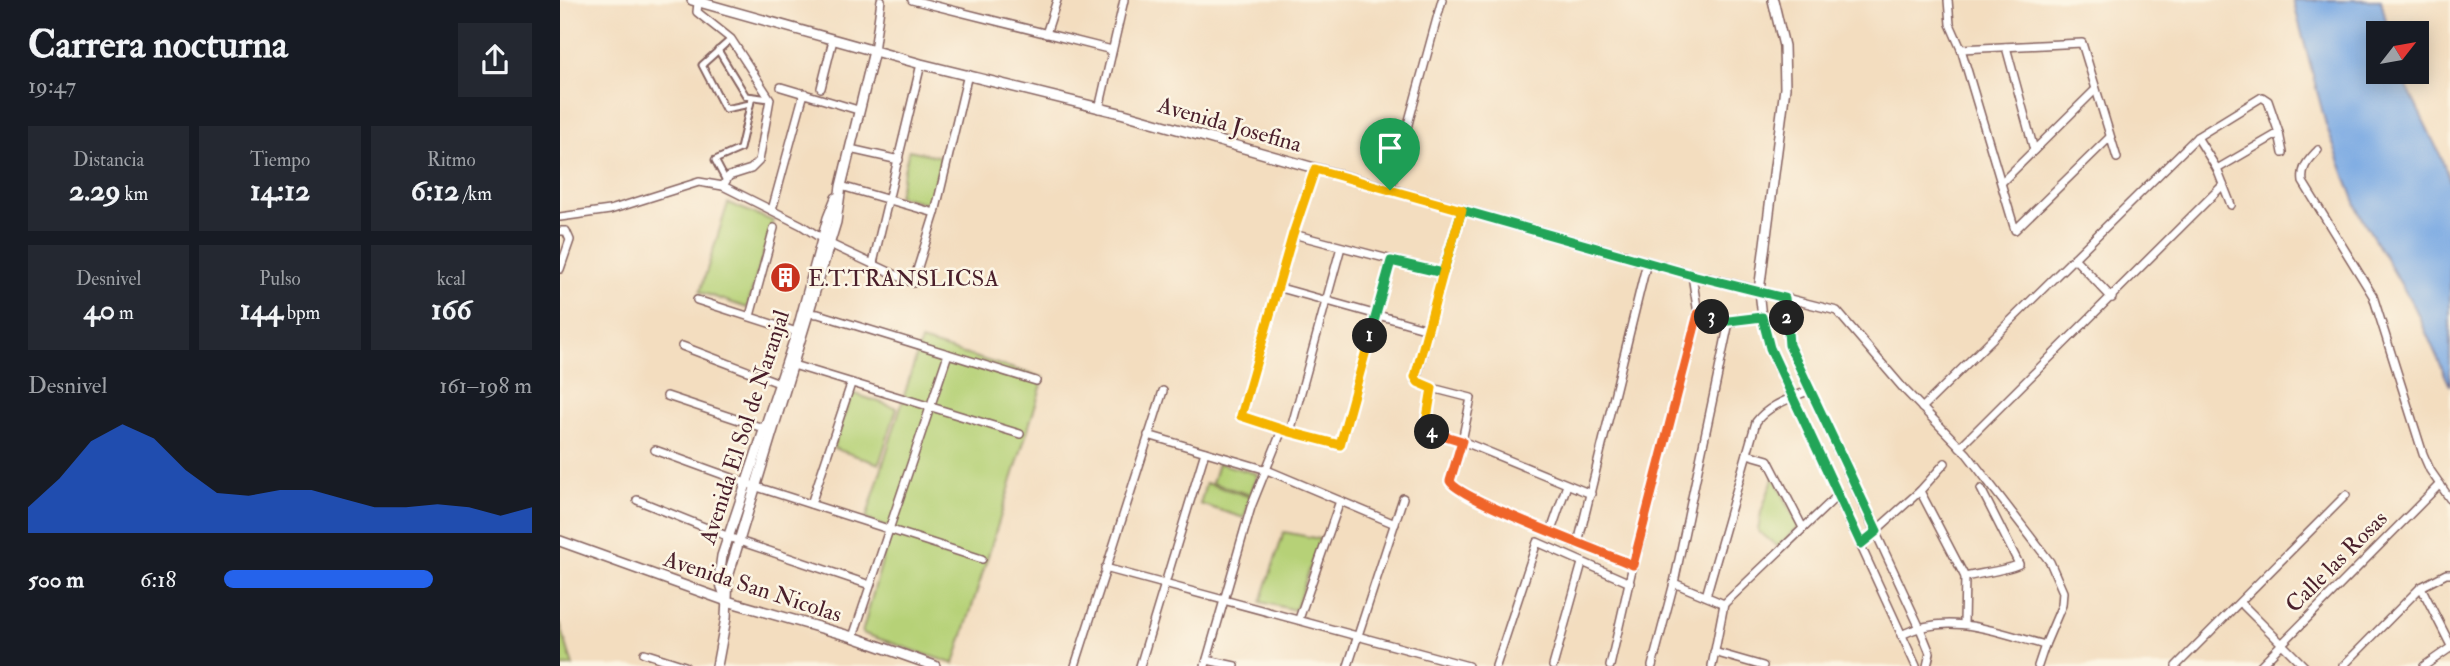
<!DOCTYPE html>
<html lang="es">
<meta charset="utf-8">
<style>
:root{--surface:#171b24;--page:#242831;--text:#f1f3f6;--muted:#9ea1a6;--accent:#2563eb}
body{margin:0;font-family:"IM FELL Double Pica",serif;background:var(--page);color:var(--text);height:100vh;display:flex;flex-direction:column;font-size:26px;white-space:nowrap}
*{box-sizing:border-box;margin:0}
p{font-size:23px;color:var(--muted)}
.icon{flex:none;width:38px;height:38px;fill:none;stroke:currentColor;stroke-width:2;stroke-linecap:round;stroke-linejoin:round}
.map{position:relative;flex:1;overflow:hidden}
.details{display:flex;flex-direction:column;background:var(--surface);width:560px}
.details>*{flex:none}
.needle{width:46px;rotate:59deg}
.controls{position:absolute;left:1806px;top:21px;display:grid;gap:14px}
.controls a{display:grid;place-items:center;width:63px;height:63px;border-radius:0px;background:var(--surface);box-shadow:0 4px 18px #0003;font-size:35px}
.pin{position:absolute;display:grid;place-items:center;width:60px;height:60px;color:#fff;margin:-72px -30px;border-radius:50% 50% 50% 0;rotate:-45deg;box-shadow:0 0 7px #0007}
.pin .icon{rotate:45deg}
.km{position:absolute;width:35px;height:35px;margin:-18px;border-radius:50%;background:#222;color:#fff;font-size:19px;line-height:35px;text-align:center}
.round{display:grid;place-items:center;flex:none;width:74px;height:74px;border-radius:0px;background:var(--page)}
.head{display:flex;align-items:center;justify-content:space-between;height:119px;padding:0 28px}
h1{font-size:38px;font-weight:700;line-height:52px}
.figures{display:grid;grid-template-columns:repeat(3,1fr);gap:10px;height:119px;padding:7px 28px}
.figures div{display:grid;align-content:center;border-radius:0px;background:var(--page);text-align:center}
.figures b{font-size:30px;font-weight:700}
.figures small{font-size:19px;font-weight:400}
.figures p{font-size:19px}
.chart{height:196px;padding:14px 28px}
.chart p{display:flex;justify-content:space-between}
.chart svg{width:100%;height:126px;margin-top:7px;fill:var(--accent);opacity:.7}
ul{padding:0 28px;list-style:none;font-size:23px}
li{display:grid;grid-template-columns:112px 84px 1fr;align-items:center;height:52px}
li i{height:18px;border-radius:9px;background:var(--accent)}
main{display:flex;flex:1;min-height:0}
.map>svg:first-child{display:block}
</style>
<main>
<section class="details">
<div class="head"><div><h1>Carrera nocturna</h1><p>19:47</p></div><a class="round"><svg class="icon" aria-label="share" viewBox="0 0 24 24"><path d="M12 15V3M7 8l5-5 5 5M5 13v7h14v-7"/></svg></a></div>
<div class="figures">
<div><p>Distancia</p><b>2.29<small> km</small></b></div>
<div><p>Tiempo</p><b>14:12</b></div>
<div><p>Ritmo</p><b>6:12<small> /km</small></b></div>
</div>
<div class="figures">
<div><p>Desnivel</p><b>40<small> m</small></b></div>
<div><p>Pulso</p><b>144<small> bpm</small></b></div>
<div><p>kcal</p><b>166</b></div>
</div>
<div class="chart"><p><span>Desnivel</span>161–198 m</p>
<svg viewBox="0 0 160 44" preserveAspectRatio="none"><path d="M0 44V35L10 25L20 12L30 6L40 11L50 22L60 30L70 31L80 29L90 29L100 32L110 35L120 35L130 34L140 35L150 38L160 35V44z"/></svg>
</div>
<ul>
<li><b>500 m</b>6:18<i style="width:68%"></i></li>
</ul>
</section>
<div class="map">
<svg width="1890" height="666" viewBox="0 0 1890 666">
<rect width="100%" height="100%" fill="#fcf5e5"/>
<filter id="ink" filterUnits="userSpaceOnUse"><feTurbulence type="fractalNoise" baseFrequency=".0143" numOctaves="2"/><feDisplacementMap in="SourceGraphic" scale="14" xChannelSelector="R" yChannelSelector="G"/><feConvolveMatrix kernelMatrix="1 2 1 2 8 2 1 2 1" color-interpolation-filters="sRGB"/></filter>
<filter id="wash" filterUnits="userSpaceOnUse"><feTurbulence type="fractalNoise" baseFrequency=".00686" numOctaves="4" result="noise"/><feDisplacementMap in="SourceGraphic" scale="28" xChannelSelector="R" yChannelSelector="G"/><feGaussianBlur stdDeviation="1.57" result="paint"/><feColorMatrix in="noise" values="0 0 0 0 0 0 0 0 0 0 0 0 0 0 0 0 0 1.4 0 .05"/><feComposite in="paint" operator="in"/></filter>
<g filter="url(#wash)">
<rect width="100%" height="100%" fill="#f3ddbf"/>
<g fill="#b6d177" stroke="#807851" stroke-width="2">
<polygon points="349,150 382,157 370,204 338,196"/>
<polygon points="168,203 213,221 187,308 140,292"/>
<polygon points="361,341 484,378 394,664 302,633 331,529 306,519"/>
<polygon points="292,393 337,408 319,464 273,448"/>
<polygon points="658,463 697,474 691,495 652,483"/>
<polygon points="1214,476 1239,527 1217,546 1198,531 1201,512"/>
<polygon points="646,483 691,497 684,518 640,504"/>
<polygon points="724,532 760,539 735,610 701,602"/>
<polygon points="0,623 13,666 0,666"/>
</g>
<polygon fill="#79a9e3" stroke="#626487" stroke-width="2" points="1733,0 1821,0 1829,33 1818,33 1818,72 1840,72 1881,157 1890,182 1890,386 1855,308 1799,213 1766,125"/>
</g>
<g filter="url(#ink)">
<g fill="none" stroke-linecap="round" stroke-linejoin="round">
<defs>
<g id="pedestrian">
<polyline points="171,39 142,65 165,109 190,104"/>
<polyline points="158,50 186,96 210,99"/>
<polyline points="165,179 155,160 180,149 192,97"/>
</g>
<g id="minor">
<polyline points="352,0 552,50"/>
<polyline points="1388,0 1390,24 1401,49 1455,230 1550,137"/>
<polyline points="138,3 137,12 171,39 210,99 199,161 191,169 169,176 163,186"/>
<polyline points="486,34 497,0"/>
<polyline points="1446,47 1474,150"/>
<polyline points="1401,49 1522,43 1557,158"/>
<polyline points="314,51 321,0"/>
<polyline points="221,87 298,110"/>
<polyline points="261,88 273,40"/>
<polyline points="539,109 564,0"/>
<polyline points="1637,137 1657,169 1671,205"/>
<polyline points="290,149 339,160"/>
<path d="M1758,150c-10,11 -17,17 -15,32l70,114 50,158 7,16 20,29"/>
<polyline points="755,169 733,234 681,416 730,432 780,445 831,261"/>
<polyline points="1657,169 1719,133"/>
<polyline points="1442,182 1535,90"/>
<polyline points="281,186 375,213"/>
<polyline points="830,190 882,0"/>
<polyline points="212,210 244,93"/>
<polyline points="902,210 882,273 856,380 872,388 911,398 902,441 1031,494"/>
<polyline points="0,217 50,210 139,182 163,186 241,225 270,244 353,283 375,213 408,74"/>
<polyline points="0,231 6,231 10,240 0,269"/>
<polyline points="733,234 882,273"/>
<polyline points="1514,258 1552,298"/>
<polyline points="313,263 361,64"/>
<polyline points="717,287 868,329"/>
<polyline points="1225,297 1229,345 1359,626 1370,653 1367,666"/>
<polyline points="137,300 240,333"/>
<polyline points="243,313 258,314 476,381"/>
<polyline points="1138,314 1169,322 1202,317"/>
<polyline points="190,316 214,228"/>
<polyline points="122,346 219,383"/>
<polyline points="230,364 460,434"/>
<path d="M872,388l-7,43 37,10 -12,40c7,18 156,73 183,84"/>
<polyline points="107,396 203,428"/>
<polyline points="1362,408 1637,137 1702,97 1708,101 1719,133 1723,153"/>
<polyline points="730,432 781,247"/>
<polyline points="588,435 707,470 835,524"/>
<polyline points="1400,447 1663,185"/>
<polyline points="95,450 197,487 422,559"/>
<polyline points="1187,454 1208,460 1243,528"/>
<polyline points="1360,491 1405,577 1404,623"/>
<polyline points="77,500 179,541 310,585"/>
<polyline points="251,504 291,384"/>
<polyline points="991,531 1007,485"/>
<polyline points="1018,543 1087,262"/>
<polyline points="1301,544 1360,491 1385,463"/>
<polyline points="545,568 908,666"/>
<path d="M1405,577c11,-3 48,-8 54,-13l-38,-75"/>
<polyline points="1114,583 1164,604 1152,666"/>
<polyline points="1861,587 1890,644"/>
<path d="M1146,596l50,-174c12,-17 36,-24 54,-32"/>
<polyline points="1681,603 1744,666"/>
<polyline points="1164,604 1278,495"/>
<polyline points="739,619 780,501"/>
<path d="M1341,635c49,-24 95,-3 144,10"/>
<polyline points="293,637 388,354"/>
<polyline points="1154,652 1203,666"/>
<polyline points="84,653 125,666"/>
<polyline points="647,660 675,666"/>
<polyline points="515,666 603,391"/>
<polyline points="580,666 645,452"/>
<polyline points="645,666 691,507 722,430"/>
<polyline points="788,666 843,498"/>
<polyline points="936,666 977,542 1070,583"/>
<polyline points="993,666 1022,563"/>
<polyline points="1050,666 1073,565 1138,314 1132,275"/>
<polyline points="1092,666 1114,583 1169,322"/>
<polyline points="1356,666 1210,348 1202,317 1199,291 1277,311 1343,388 1407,454 1490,562 1503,592 1502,605 1485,645 1478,666"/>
<polyline points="1616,666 1786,495"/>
<polyline points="1700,666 1880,484"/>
<polyline points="1783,666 1861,587 1886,574 1890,574"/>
<polyline points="1864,666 1890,648"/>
</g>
<g id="tertiary">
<polyline points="132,0 361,64 564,114 1132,275 1199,291 1225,88 1224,46 1213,0"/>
<polyline points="0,541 167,601 293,637 375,666"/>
<polyline points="166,599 159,578 162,556 237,332 268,218 276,198"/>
<polyline points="157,666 166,618 168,577 276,222 281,186 314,51"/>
</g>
</defs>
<use href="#pedestrian" stroke="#85625f" stroke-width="9"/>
<use href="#minor" stroke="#85625f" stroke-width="10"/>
<use href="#tertiary" stroke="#85625f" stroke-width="12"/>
<use href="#pedestrian" stroke="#fff" stroke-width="5"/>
<use href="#minor" stroke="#fff" stroke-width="7"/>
<use href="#tertiary" stroke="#fff" stroke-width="9"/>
</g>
</g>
<g fill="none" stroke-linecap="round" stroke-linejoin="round" filter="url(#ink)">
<defs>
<polyline id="split-1" points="810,336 780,445 730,432 681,416 733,234 755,169 830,190"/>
<polyline id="split-2" points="810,336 831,261 883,273 902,210 1132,275 1225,298 1227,318"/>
<polyline id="split-3" points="1152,317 1169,321 1202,317 1210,348 1301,544 1317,531 1229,345 1227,318"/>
<path id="split-4" d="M872,432l30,9 -12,40c6,17 157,73 183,84l65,-251 14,3"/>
<polyline id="split-5" points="830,190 902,210 883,273 855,377 858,382 872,388 865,430 872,432"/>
</defs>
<use href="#split-1" stroke="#fff" stroke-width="14"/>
<use href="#split-2" stroke="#fff" stroke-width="14"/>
<use href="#split-3" stroke="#fff" stroke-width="14"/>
<use href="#split-4" stroke="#fff" stroke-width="14"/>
<use href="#split-5" stroke="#fff" stroke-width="14"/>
<use href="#split-1" stroke="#f5b400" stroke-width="9"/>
<use href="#split-2" stroke="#22a559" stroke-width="9"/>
<use href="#split-3" stroke="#22a559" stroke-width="9"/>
<use href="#split-4" stroke="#f0652b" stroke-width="9"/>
<use href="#split-5" stroke="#f5b400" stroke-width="9"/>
</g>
<defs>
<symbol id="building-disc" viewBox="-11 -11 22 22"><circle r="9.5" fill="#c8321e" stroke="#fcf5e5"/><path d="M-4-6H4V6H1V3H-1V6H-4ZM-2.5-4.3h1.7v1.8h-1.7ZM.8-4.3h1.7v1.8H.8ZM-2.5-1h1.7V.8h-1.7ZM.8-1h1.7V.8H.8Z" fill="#fff"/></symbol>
</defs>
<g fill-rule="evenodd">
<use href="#building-disc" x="208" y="260" width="35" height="35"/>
</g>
<g text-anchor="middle" stroke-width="5" stroke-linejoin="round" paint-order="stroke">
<g font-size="23" fill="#4a1f2b" stroke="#fcf5e5">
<text transform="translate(670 124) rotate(16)" y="8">Avenida Josefina</text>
<text transform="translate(184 427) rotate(-72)" y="8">Avenida El Sol de Naranjal</text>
<text transform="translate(1776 561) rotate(-45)" y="8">Calle las Rosas</text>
<text transform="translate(193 586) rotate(18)" y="8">Avenida San Nicolas</text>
</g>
<g font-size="23" fill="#4a1f2b" stroke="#fcf5e5" text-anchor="start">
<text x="248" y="286">E.T.TRANSLICSA</text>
</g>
</g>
</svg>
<div class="controls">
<a><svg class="needle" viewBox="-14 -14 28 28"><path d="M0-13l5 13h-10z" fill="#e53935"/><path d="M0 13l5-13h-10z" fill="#9ea1a6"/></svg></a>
</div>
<div class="pin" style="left:830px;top:190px;background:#1e9e55"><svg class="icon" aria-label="arrive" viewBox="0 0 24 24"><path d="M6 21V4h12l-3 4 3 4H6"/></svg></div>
<b class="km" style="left:810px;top:336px">1</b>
<b class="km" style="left:1227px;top:318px">2</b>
<b class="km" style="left:1152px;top:317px">3</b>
<b class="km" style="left:872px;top:432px">4</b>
</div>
</main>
